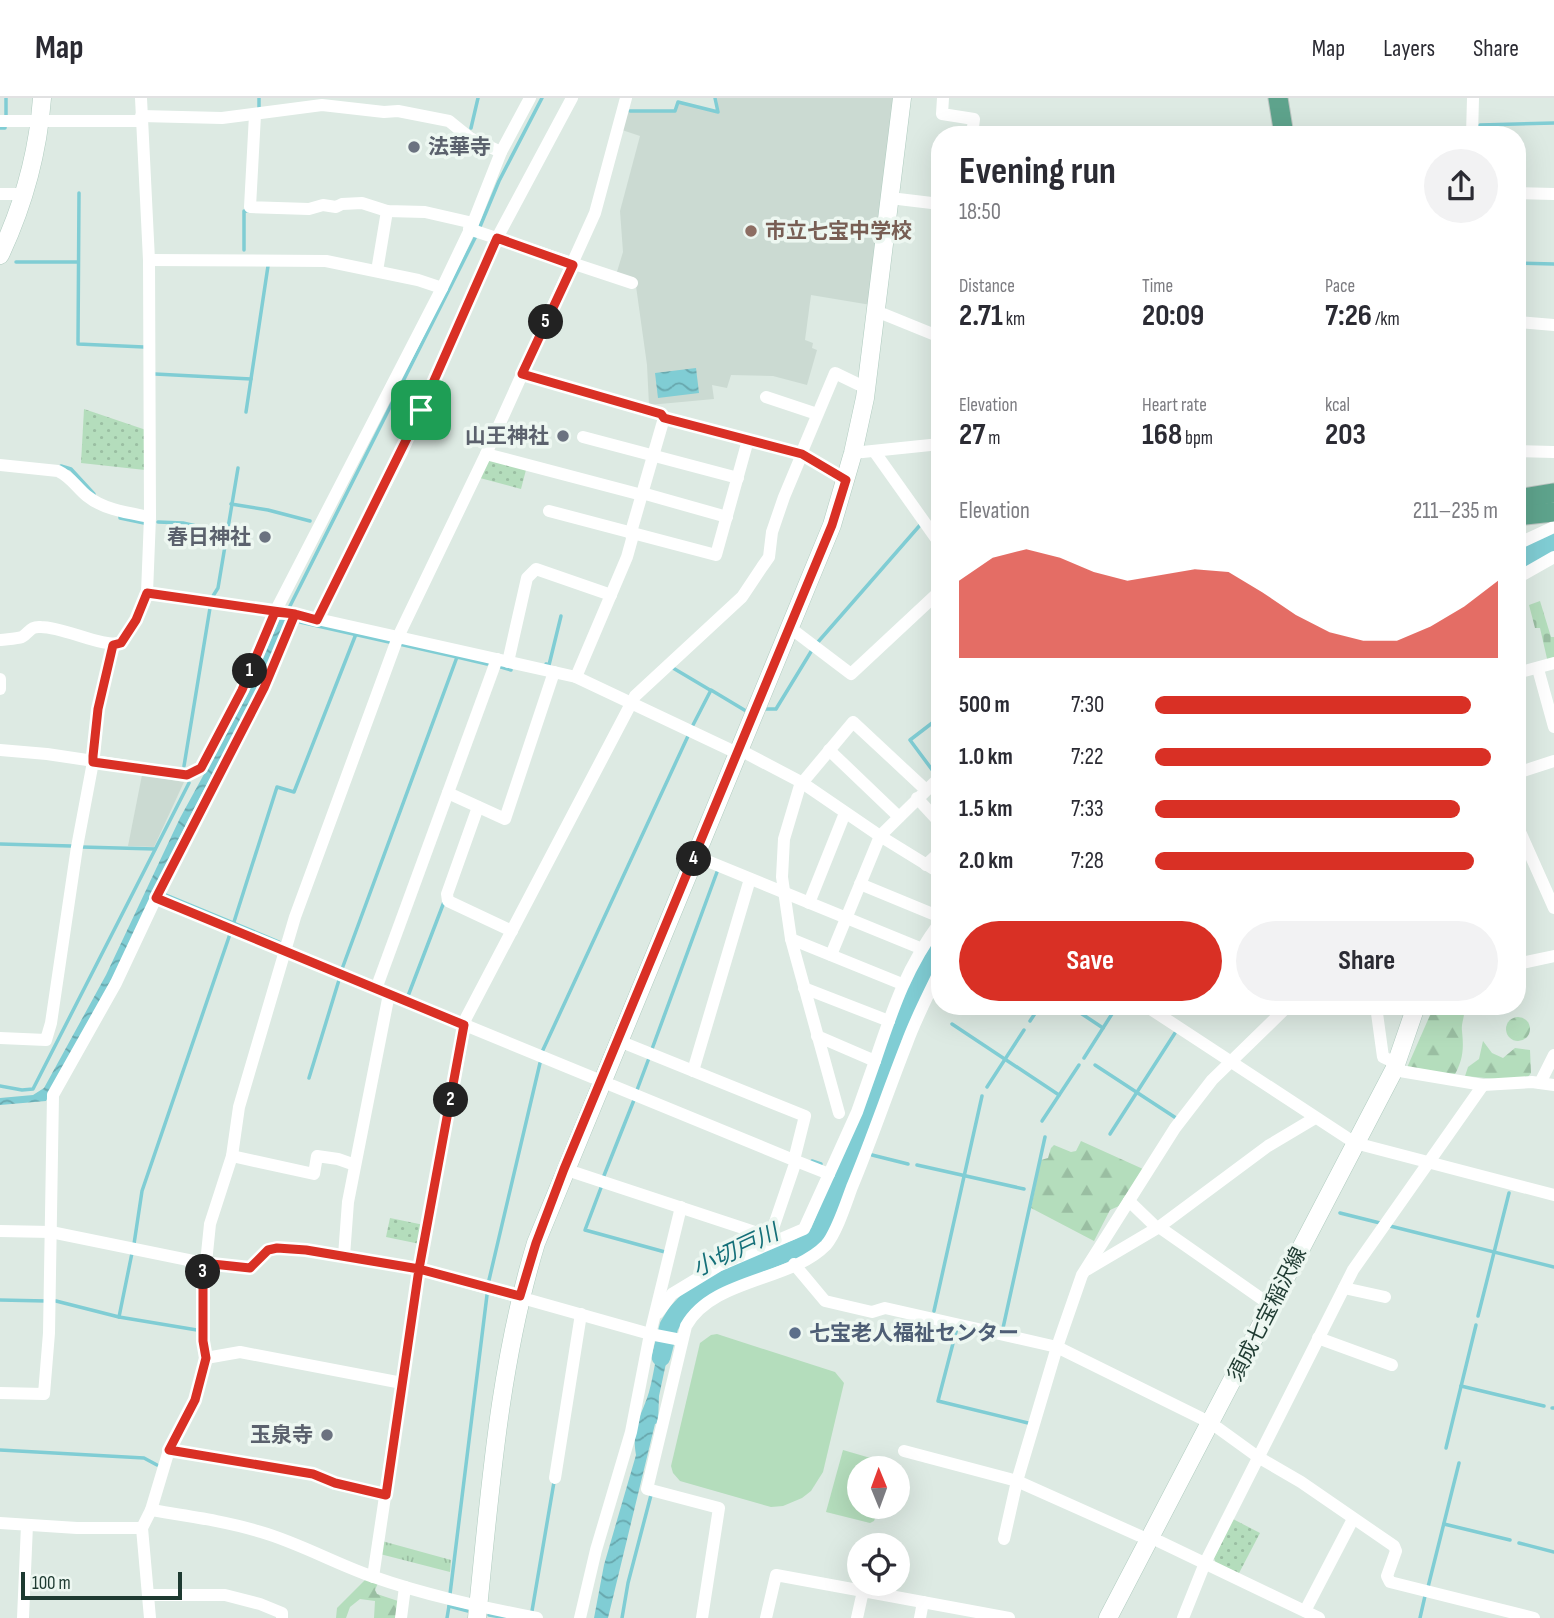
<!DOCTYPE html>
<meta charset="utf-8">
<style>
:root{--surface:#fff;--page:#f2f2f3;--text:#2b2b33;--muted:#7c7c81;--line:#e1e1e2;--accent:#d93025}
body{margin:0;font-family:"Sofia Sans Condensed","Noto Sans JP",sans-serif;background:var(--page);color:var(--text);height:100vh;display:flex;flex-direction:column;font-size:26px;white-space:nowrap}
*{box-sizing:border-box;margin:0}
p{font-size:23px;color:var(--muted)}
.icon{flex:none;width:38px;height:38px;fill:none;stroke:currentColor;stroke-width:2;stroke-linecap:round;stroke-linejoin:round}
.map{position:relative;flex:1;overflow:hidden}
.drawer{position:absolute;left:931px;top:28px;width:595px;height:889px;display:flex;flex-direction:column;background:var(--surface);border-radius:28px;box-shadow:0 7px 28px #0002}
.drawer>*{flex:none}
.needle{width:46px;rotate:359deg}
.buttons{position:absolute;left:847px;top:1358px;display:grid;gap:14px}
.buttons a{display:grid;place-items:center;width:63px;height:63px;border-radius:50%;background:var(--surface);box-shadow:0 7px 28px #0002;font-size:35px}
.scale{position:absolute;left:21px;bottom:18px;width:161px;box-sizing:border-box;padding-left:7px;border:4px solid #1e3a31;border-top:0;font-size:19px;line-height:24px;white-space:nowrap;color:#1e3a31;-webkit-text-stroke:5px #edf7f1;paint-order:stroke}
.pin{position:absolute;display:grid;place-items:center;width:60px;height:60px;color:#fff;margin:-30px;border-radius:14px;box-shadow:0 4px 10px #0006}
.km{position:absolute;width:35px;height:35px;margin:-18px;border-radius:50%;background:#222;color:#fff;font-size:19px;line-height:35px;text-align:center}
.round{display:grid;place-items:center;flex:none;width:74px;height:74px;border-radius:37px;background:var(--page)}
.head{display:flex;align-items:center;justify-content:space-between;height:119px;padding:0 28px}
h1{font-size:38px;font-weight:700;line-height:52px}
.figures{display:grid;grid-template-columns:repeat(3,1fr);gap:10px;height:119px;padding:7px 28px}
.figures div{display:grid;align-content:center}
.figures b{font-size:30px;font-weight:700}
.figures small{font-size:19px;font-weight:400}
.figures p{font-size:19px}
.chart{height:196px;padding:14px 28px}
.chart p{display:flex;justify-content:space-between}
.chart svg{width:100%;height:126px;margin-top:7px;fill:var(--accent);opacity:.7}
.primary-button{display:flex;gap:14px;margin-top:auto;padding:14px 28px}
.primary-button a{flex:1;height:80px;border-radius:42px;background:var(--accent);color:#fff;font-size:28px;font-weight:700;line-height:80px;text-align:center}
.primary-button a+a{background:var(--page);color:var(--text)}
ul{padding:0 28px;list-style:none;font-size:23px}
li{display:grid;grid-template-columns:112px 84px 1fr;align-items:center;height:52px}
li i{height:18px;border-radius:9px;background:var(--accent)}
header{display:flex;align-items:center;gap:42px;box-sizing:border-box;height:98px;padding:0 35px;background:var(--surface);border-bottom:2px solid var(--line)}
header strong{font-size:33px}
nav{display:flex;gap:38px;margin-inline-start:auto;font-size:24px}
.map>svg:first-child{display:block}
</style>
<header>
<strong>Map</strong>
<nav><a>Map</a><a>Layers</a><a>Share</a></nav>
</header>
<div class="map">
<svg width="1554" height="1520" viewBox="0 0 1554 1520">
<defs>
<pattern id="grass-tufts" width="24" height="20" patternUnits="userSpaceOnUse" patternTransform="scale(1.75)"><rect width="24" height="20" fill="#b4ddbc"/><path d="M3 7l-1-3M5 7V3M7 7l1-3M15 17l-1-3M17 17v-4M19 17l1-3" fill="none" stroke="#9abea2"/></pattern>
<pattern id="forest-firs" width="22" height="20" patternUnits="userSpaceOnUse" patternTransform="scale(1.75)"><rect width="22" height="20" fill="#b4ddbc"/><path d="M5 1l3.5 6h-7zM16 11l3.5 6h-7z" fill="#9abea2"/></pattern>
<pattern id="cemetery-stones" width="16" height="16" patternUnits="userSpaceOnUse" patternTransform="scale(1.75)"><rect width="16" height="16" fill="#b4ddbc"/><path d="M2 7V4a2 2 0 0 1 4 0v3zM10 15v-3a2 2 0 0 1 4 0v3z" fill="#9abea2"/></pattern>
<pattern id="park-dots" width="8" height="8" patternUnits="userSpaceOnUse" patternTransform="scale(1.75)"><rect width="8" height="8" fill="#b4ddbc"/><path d="M2 2h.1M6 6h.1" fill="none" stroke="#9abea2" stroke-width="1.8" stroke-linecap="round"/></pattern>
<pattern id="water-waves" width="16" height="10" patternUnits="userSpaceOnUse" patternTransform="scale(1.75)"><rect width="16" height="10" fill="#80cdd4"/><path d="M0 5q4-4 8 0t8 0" fill="none" stroke="#68a7ad"/></pattern>
</defs>
<rect width="100%" height="100%" fill="#ddeae3"/>
<g fill="#cbdad2">
<polygon points="717,0 895,0 871,207 811,197 805,242 813,245 812,250 817,252 807,287 773,278 731,277 727,290 712,287 714,301 649,307 647,267 635,181 616,177 623,154 620,113 640,38 622,32 627,13 675,14 678,4 719,15"/>
<polygon points="142,677 184,684 154,749 128,748"/>
</g>
<polygon fill="url(#grass-tufts)" points="382,1443 451,1462 450,1474 380,1456"/>
<g fill="url(#forest-firs)">
<path d="M1434,908h40l-1,3 -9,4c0,6 -3,11 -2,18 2,19 1,30 -9,47l-47,-8z"/>
<circle cx="1518" cy="931" r="12"/>
<polygon points="1483,943 1492,955 1503,960 1515,950 1530,952 1531,975 1528,979 1496,981 1465,978 1468,969 1479,961"/>
<polygon points="1081,1043 1143,1071 1119,1108 1110,1112 1094,1143 1031,1110 1041,1062 1048,1060 1051,1050 1054,1047 1071,1054 1076,1053"/>
<polygon points="366,1481 378,1485 375,1492 377,1496 398,1503 398,1520 374,1520 375,1503 360,1501 350,1509 346,1520 336,1520 337,1510"/>
</g>
<polygon fill="url(#cemetery-stones)" points="1540,503 1551,539 1554,539 1554,563 1548,565 1540,530 1535,530 1529,507"/>
<g fill="url(#park-dots)">
<polygon points="84,311 146,332 145,372 81,365"/>
<polygon points="489,359 527,368 521,391 480,380"/>
<polygon points="390,1120 424,1127 420,1146 386,1139"/>
<polygon points="1233,1421 1260,1435 1238,1477 1216,1466 1214,1460"/>
</g>
<g fill="#b4ddbc">
<polygon points="717,1236 835,1274 844,1285 823,1374 811,1393 802,1400 783,1408 771,1409 680,1383 673,1375 671,1368 700,1245 711,1237"/>
<polygon points="843,1352 891,1366 890,1370 859,1370 859,1409 879,1409 874,1423 870,1425 826,1414"/>
</g>
<g fill="url(#water-waves)">
<polygon points="696,270 699,295 658,300 655,275"/>
<polygon points="281,518 288,519 254,598 189,720 111,883 46,1003 0,1007 0,1000 33,997 44,990 106,877 180,720 249,594"/>
<path d="M660,1240l11,2 -12,56 -1,27 -3,1 -47,194h-14l10,-53 32,-110c-5,-29 5,-37 13,-63 5,-18 7,-37 11,-54z"/>
</g>
<g fill="none" stroke-linecap="round" stroke-linejoin="round">
<g stroke="#80cdd4" stroke-width="3.5">
<polyline points="259,0 259,11"/>
<polyline points="630,13 675,13 678,4 718,14 715,0"/>
<polyline points="6,17 6,0"/>
<polyline points="0,30 5,30 5,27"/>
<polyline points="471,30 478,0"/>
<polyline points="1479,37 1480,27 1554,25"/>
<polyline points="79,95 78,246 144,249"/>
<polyline points="479,131 499,83 542,0"/>
<polyline points="244,152 244,113 249,113"/>
<polyline points="16,164 78,164"/>
<polyline points="1517,165 1554,166"/>
<polyline points="155,276 251,281"/>
<polyline points="246,314 268,168"/>
<polyline points="61,368 71,371 94,396"/>
<polyline points="231,406 268,412 310,423"/>
<polyline points="120,418 120,420 144,425"/>
<polyline points="158,424 183,425 227,435"/>
<polyline points="213,498 218,490 238,370"/>
<polyline points="288,512 476,138"/>
<polyline points="300,524 389,544"/>
<polyline points="818,544 921,426"/>
<polyline points="399,546 457,559"/>
<polyline points="546,566 549,567 561,518"/>
<polyline points="501,569 511,572"/>
<polyline points="673,570 710,592"/>
<polyline points="764,611 776,611 812,552"/>
<polyline points="693,627 711,592 746,613"/>
<polyline points="184,668 210,510"/>
<polyline points="936,677 910,642 940,619"/>
<polyline points="0,746 71,748"/>
<polyline points="81,749 155,751"/>
<polyline points="166,797 279,844"/>
<polyline points="233,827 277,689 294,694 356,536"/>
<polyline points="342,871 457,559 487,566"/>
<polyline points="408,898 444,804"/>
<polyline points="1070,908 1103,930"/>
<polyline points="1030,923 1040,908"/>
<polyline points="952,926 1059,997"/>
<polyline points="652,951 717,774"/>
<polyline points="542,954 688,638"/>
<polyline points="1084,960 1117,908"/>
<polyline points="1095,967 1176,1020"/>
<polyline points="309,980 339,882"/>
<polyline points="0,988 22,992 33,991 189,685"/>
<polyline points="987,989 1024,932"/>
<polyline points="637,992 649,960"/>
<polyline points="1042,1023 1079,967"/>
<polyline points="1110,1036 1175,935"/>
<polyline points="872,1057 908,1066"/>
<polyline points="812,1063 821,1066"/>
<polyline points="917,1067 1024,1091"/>
<polyline points="603,1080 634,1002"/>
<polyline points="602,1087 585,1132 665,1154"/>
<polyline points="1340,1115 1380,1125"/>
<polyline points="1390,1128 1554,1169"/>
<polyline points="134,1146 142,1093 230,836"/>
<polyline points="489,1182 540,965"/>
<polyline points="0,1202 46,1203"/>
<polyline points="56,1203 119,1219 132,1155"/>
<polyline points="934,1213 982,998"/>
<polyline points="1478,1218 1509,1095"/>
<polyline points="119,1219 197,1232"/>
<polyline points="957,1230 938,1303 1028,1325"/>
<polyline points="1003,1230 1045,1039"/>
<polyline points="1461,1288 1544,1308"/>
<polyline points="1552,1310 1554,1310"/>
<polyline points="1446,1350 1476,1227"/>
<polyline points="0,1352 144,1360 157,1367"/>
<polyline points="1444,1426 1510,1442"/>
<polyline points="1519,1445 1554,1454"/>
<polyline points="1428,1489 1459,1365"/>
<polyline points="450,1496 487,1197"/>
<polyline points="449,1508 468,1513"/>
<polyline points="532,1513 554,1384"/>
<polyline points="489,1517 507,1520"/>
<polyline points="447,1520 449,1508"/>
<polyline points="622,1520 628,1485 651,1397"/>
<polyline points="1420,1520 1425,1498"/>
</g>
<g stroke="#80cdd4" stroke-width="19">
<polyline points="1517,463 1554,444"/>
<polyline points="661,1259 669,1228 677,1215 694,1197 750,1169 801,1149 819,1136 867,1019 913,895 929,864 940,848"/>
</g>
<defs>
<g id="secondary">
<path d="M0,157c23,-49 38,-103 42,-157"/>
<path d="M477,1520c13,-126 22,-254 59,-375l296,-718 21,-72 12,-55 37,-300"/>
<polyline points="1108,1520 1394,972 1416,908"/>
</g>
<g id="primary">
<polyline points="1278,0 1284,37"/>
<polyline points="1517,401 1554,395"/>
<polyline points="1517,418 1554,414"/>
</g>
</defs>
<use href="#secondary" stroke="#afcbbf" stroke-width="19"/>
<use href="#primary" stroke="#bcc4c1" stroke-width="21"/>
<g stroke="#fff" stroke-width="12">
<polyline points="943,0 942,16 974,21 972,37"/>
<polyline points="255,17 250,109 309,111 323,107 336,109 342,106 362,105 387,113 425,114 473,125"/>
<polyline points="141,18 222,20 322,7 384,14 398,13 449,23 470,40 501,54"/>
<polyline points="0,23 142,23"/>
<polyline points="1472,37 1473,0"/>
<polyline points="1517,95 1554,96"/>
<polyline points="0,96 23,96"/>
<polyline points="890,100 940,106"/>
<polyline points="469,131 632,185"/>
<polyline points="149,162 326,163 418,182 442,190"/>
<polyline points="377,173 387,113"/>
<polyline points="876,213 940,239"/>
<polyline points="1517,224 1554,227"/>
<polyline points="522,276 661,316 664,320 802,356 846,382"/>
<polyline points="766,299 817,316"/>
<polyline points="583,339 738,380"/>
<polyline points="874,353 940,446"/>
<polyline points="1517,353 1554,354"/>
<polyline points="853,355 940,346"/>
<polyline points="486,356 642,397"/>
<polyline points="801,356 835,275 866,290"/>
<path d="M0,367l58,6c13,6 19,17 29,25 17,14 42,17 63,21"/>
<polyline points="642,395 727,419"/>
<polyline points="549,413 716,457 748,342"/>
<polyline points="1517,446 1554,429"/>
<polyline points="1517,480 1554,459"/>
<polyline points="147,495 295,516 576,579 737,655"/>
<polyline points="317,521 402,354 497,140 572,0"/>
<polyline points="789,529 851,576 940,493"/>
<path d="M0,542c6,-1 16,-1 22,-3 8,-5 8,-11 19,-10 23,0 62,21 80,16l15,-23 11,-27 3,-76 -1,-257 -8,-162"/>
<polyline points="508,564 527,480 536,471 611,497"/>
<polyline points="1538,571 1554,629"/>
<polyline points="1517,575 1554,565"/>
<polyline points="576,579 627,459 632,441 631,434 664,320"/>
<polyline points="0,581 0,591"/>
<polyline points="738,651 801,684 880,738 940,775"/>
<polyline points="0,652 47,656 187,677 201,670 242,592 275,514 442,190 473,125 501,54 530,0"/>
<polyline points="829,652 899,719"/>
<polyline points="1517,675 1554,663"/>
<polyline points="801,684 784,741 782,779 791,841 839,1015"/>
<polyline points="802,685 853,624 926,692"/>
<polyline points="448,695 505,721 554,574"/>
<polyline points="917,700 940,725"/>
<polyline points="478,709 447,796 448,803 512,833"/>
<polyline points="1517,737 1521,736 1554,810"/>
<polyline points="695,758 920,850"/>
<polyline points="926,767 940,754"/>
<polyline points="860,786 940,819"/>
<polyline points="156,800 796,1063 770,1139 564,1071"/>
<polyline points="809,805 845,715"/>
<polyline points="791,841 902,886"/>
<polyline points="831,857 880,738 940,679"/>
<polyline points="1517,866 1554,858"/>
<polyline points="804,890 889,923"/>
<polyline points="376,891 497,561"/>
<polyline points="1146,908 1355,1045 1554,1097"/>
<polyline points="1376,908 1383,959 1396,965"/>
<path d="M817,938l58,25c18,-53 31,-93 65,-139"/>
<polyline points="0,940 46,942 51,925 77,749 93,664 98,611 113,547"/>
<polyline points="619,943 805,1018 794,1062"/>
<polyline points="1394,972 1483,987 1532,984 1554,987"/>
<polyline points="693,973 750,781"/>
<polyline points="1540,985 1554,957"/>
<polyline points="232,1058 314,1076 317,1058 338,1061 355,1067"/>
<polyline points="796,1063 829,1076 857,1014 875,963"/>
<polyline points="1129,1103 1157,1130"/>
<polyline points="1159,1129 1272,1208"/>
<polyline points="0,1133 51,1134 203,1165 250,1170 268,1152 277,1150 306,1152 419,1171 650,1236 681,1242"/>
<polyline points="344,1158 348,1104 389,896"/>
<polyline points="206,1165 210,1126 232,1058 239,1009 295,819 398,539 486,356 595,115 626,0"/>
<polyline points="794,1166 825,1203 872,1214 885,1210 1057,1249 1211,1325 1258,1359 1301,1384 1394,1448 1396,1453 1387,1478 1390,1484 1534,1520"/>
<polyline points="1088,1171 1159,1129 1268,1048 1315,1020"/>
<polyline points="1344,1190 1385,1199"/>
<polyline points="658,1215 672,1196 718,1168 804,1131 829,1076"/>
<polyline points="1318,1240 1392,1267"/>
<polyline points="206,1260 240,1254 402,1285"/>
<polyline points="0,1295 44,1296 49,1235 53,997 116,885 156,800 264,590 295,516"/>
<polyline points="169,1352 313,1376 335,1385 386,1397"/>
<polyline points="904,1353 1017,1383 1149,1442"/>
<polyline points="555,1380 581,1216"/>
<path d="M151,1412c36,6 75,11 110,22 38,11 73,31 110,44 54,19 110,31 166,42"/>
<polyline points="0,1425 77,1430 142,1430"/>
<polyline points="1150,1439 1319,1520"/>
<polyline points="1004,1441 1017,1383 1057,1249 1082,1177 1175,1030 1212,982 1288,908"/>
<polyline points="373,1479 419,1171 466,920 635,598 742,499 762,469 769,459 772,434 784,399 802,356"/>
<polyline points="148,1497 225,1497 260,1506 282,1515 282,1520"/>
<polyline points="1305,1513 1353,1421"/>
<polyline points="23,1520 27,1427"/>
<polyline points="150,1520 142,1430 151,1412 169,1352 195,1302 206,1260 203,1243 203,1165"/>
<polyline points="401,1520 405,1489"/>
<polyline points="580,1520 596,1452 631,1334 650,1236 681,1109"/>
<path d="M702,1520l17,-110 -72,-19 39,-163c27,-48 104,-44 140,-81 11,-13 20,-42 26,-58 20,-48 36,-96 55,-144 9,-25 22,-49 33,-73"/>
<polyline points="766,1520 776,1477 863,1493"/>
<polyline points="857,1520 863,1493 1009,1520"/>
<polyline points="920,1520 923,1504"/>
<polyline points="1183,1520 1205,1465 1353,1172 1483,987"/>
</g>
<use href="#secondary" stroke="#fff" stroke-width="18"/>
<use href="#primary" stroke="#5ea38c" stroke-width="19"/>
</g>
<g fill="none" stroke-linecap="round" stroke-linejoin="round">
<defs>
<polyline id="route" points="421,312 317,522 295,516 147,495 136,522 121,545 113,547 98,611 93,658 93,664 187,677 201,670 242,592 275,514 295,516 264,590 156,800 464,927 419,1171 386,1397 335,1385 313,1376 169,1352 195,1302 206,1260 203,1243 203,1165 250,1170 268,1152 277,1150 306,1152 419,1171 520,1198 536,1145 564,1071 832,427 846,382 802,356 664,320 661,316 522,276 573,167 497,140 421,312"/>
</defs>
<use href="#route" stroke="#fff" stroke-width="14"/>
<use href="#route" stroke="#d93025" stroke-width="9"/>
</g>
<g fill="#6b7280" stroke="#edf7f1" stroke-width="2.5">
<circle cx="414" cy="49" r="7"/>
<circle cx="563" cy="338" r="7"/>
<circle cx="265" cy="439" r="7"/>
<circle cx="327" cy="1337" r="7"/>
</g>
<circle fill="#8d6e63" stroke="#edf7f1" stroke-width="2.5" cx="751" cy="133" r="7"/>
<circle fill="#5c6f8a" stroke="#edf7f1" stroke-width="2.5" cx="795" cy="1235" r="7"/>
<g text-anchor="middle" stroke-width="7" stroke-linejoin="round" paint-order="stroke">
<g font-size="21" font-weight="bold" fill="#5b616d" stroke="#edf7f1" text-anchor="end">
<text x="428" y="56" text-anchor="start">法華寺</text>
<text x="549" y="345">山王神社</text>
<text x="251" y="446">春日神社</text>
<text x="313" y="1344">玉泉寺</text>
</g>
<g font-size="21" font-weight="bold" fill="#785e54" stroke="#edf7f1" text-anchor="start">
<text x="765" y="140">市立七宝中学校</text>
</g>
<g font-size="21" fill="#1e3a31" stroke="#edf7f1">
<text transform="translate(1267 1216) rotate(-63)" y="7">須成七宝稲沢線</text>
</g>
<g font-size="21" font-weight="bold" fill="#4e5e75" stroke="#edf7f1" text-anchor="start">
<text x="809" y="1242">七宝老人福祉センター</text>
</g>
<g font-size="23" font-style="italic" fill="#157079" stroke="#edf7f1">
<text transform="translate(735 1152) rotate(-25)" y="8">小切戸川</text>
</g>
</g>
</svg>
<div class="buttons">
<a><svg class="needle" viewBox="-14 -14 28 28"><path d="M0-13l5 13h-10z" fill="#e53935"/><path d="M0 13l5-13h-10z" fill="#7c7c81"/></svg></a>
<a><svg class="icon" aria-label="locate" viewBox="0 0 24 24"><circle cx="12" cy="12" r="6"/><path d="M12 2v4M12 18v4M2 12h4M18 12h4"/></svg></a>
</div>
<div class="scale">100 m</div>
<div class="pin" style="left:421px;top:312px;background:#1e9e55"><svg class="icon" aria-label="arrive" viewBox="0 0 24 24"><path d="M6 21V4h12l-3 4 3 4H6"/></svg></div>
<b class="km" style="left:250px;top:573px">1</b>
<b class="km" style="left:451px;top:1002px">2</b>
<b class="km" style="left:203px;top:1174px">3</b>
<b class="km" style="left:694px;top:761px">4</b>
<b class="km" style="left:546px;top:224px">5</b>
<section class="drawer">
<div class="head"><div><h1>Evening run</h1><p>18:50</p></div><a class="round"><svg class="icon" aria-label="share" viewBox="0 0 24 24"><path d="M12 15V3M7 8l5-5 5 5M5 13v7h14v-7"/></svg></a></div>
<div class="figures">
<div><p>Distance</p><b>2.71<small> km</small></b></div>
<div><p>Time</p><b>20:09</b></div>
<div><p>Pace</p><b>7:26<small> /km</small></b></div>
</div>
<div class="figures">
<div><p>Elevation</p><b>27<small> m</small></b></div>
<div><p>Heart rate</p><b>168<small> bpm</small></b></div>
<div><p>kcal</p><b>203</b></div>
</div>
<div class="chart"><p><span>Elevation</span>211–235 m</p>
<svg viewBox="0 0 160 44" preserveAspectRatio="none"><path d="M0 44V17L10 9L20 6L30 9L40 14L50 17L60 15L70 13L80 14L90 21L100 29L110 35L120 38L130 38L140 33L150 26L160 17V44z"/></svg>
</div>
<ul>
<li><b>500 m</b>7:30<i style="width:92%"></i></li>
<li><b>1.0 km</b>7:22<i style="width:98%"></i></li>
<li><b>1.5 km</b>7:33<i style="width:89%"></i></li>
<li><b>2.0 km</b>7:28<i style="width:93%"></i></li>
</ul>
<div class="primary-button"><a>Save</a><a>Share</a></div>
</section>
</div>
